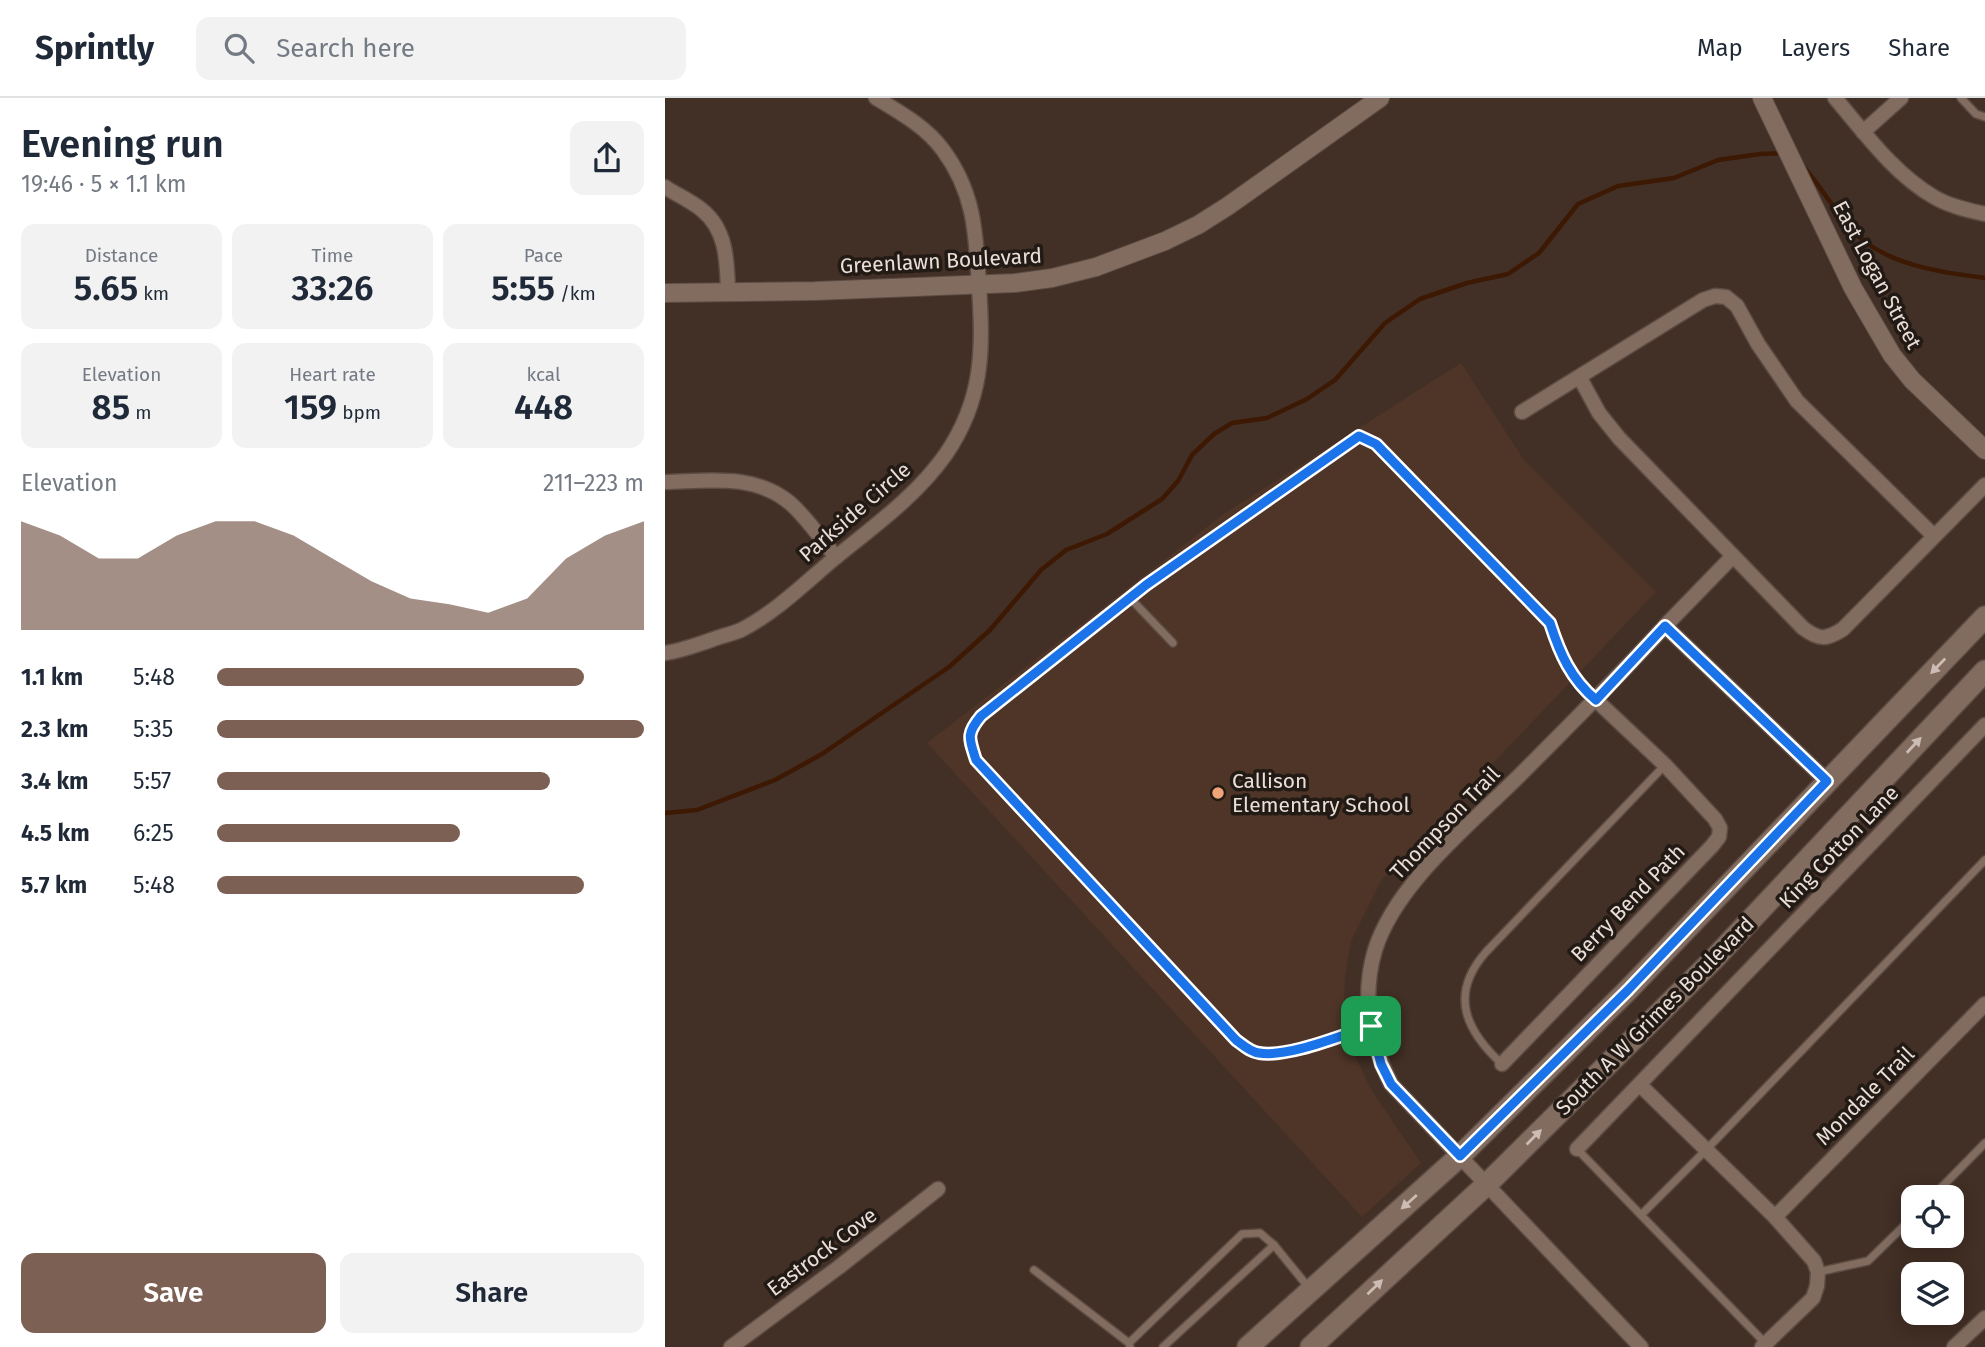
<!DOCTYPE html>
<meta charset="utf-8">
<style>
:root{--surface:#fff;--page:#f2f2f3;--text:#1f2937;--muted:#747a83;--line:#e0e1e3;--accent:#7d6054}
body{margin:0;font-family:"Fira Sans",sans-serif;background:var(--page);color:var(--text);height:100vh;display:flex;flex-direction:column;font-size:26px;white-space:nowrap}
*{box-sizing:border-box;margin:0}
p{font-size:23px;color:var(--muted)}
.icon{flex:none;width:38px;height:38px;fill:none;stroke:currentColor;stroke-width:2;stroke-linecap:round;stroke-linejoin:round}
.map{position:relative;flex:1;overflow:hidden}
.details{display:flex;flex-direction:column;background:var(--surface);width:665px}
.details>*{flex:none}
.fabs{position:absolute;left:1236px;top:1087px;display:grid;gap:14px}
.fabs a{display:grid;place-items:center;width:63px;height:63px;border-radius:14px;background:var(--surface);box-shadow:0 4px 18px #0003;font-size:35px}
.pin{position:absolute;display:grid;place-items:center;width:60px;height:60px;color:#fff;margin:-30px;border-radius:14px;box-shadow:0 4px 10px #0006}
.round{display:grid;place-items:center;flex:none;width:74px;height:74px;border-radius:14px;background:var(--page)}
.summary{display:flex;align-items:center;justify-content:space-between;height:119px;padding:0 21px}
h1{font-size:38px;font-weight:600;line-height:52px}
.metrics{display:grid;grid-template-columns:repeat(3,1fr);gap:10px;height:119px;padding:7px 21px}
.metrics div{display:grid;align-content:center;border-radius:14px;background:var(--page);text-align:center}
.metrics b{font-size:35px;font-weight:600}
.metrics small{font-size:19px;font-weight:400}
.metrics p{font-size:19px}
.chart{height:196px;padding:14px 21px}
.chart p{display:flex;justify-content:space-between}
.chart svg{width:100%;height:126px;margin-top:7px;fill:var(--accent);opacity:.7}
.button{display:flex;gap:14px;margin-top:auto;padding:14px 21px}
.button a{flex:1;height:80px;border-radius:14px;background:var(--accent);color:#fff;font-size:28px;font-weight:600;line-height:80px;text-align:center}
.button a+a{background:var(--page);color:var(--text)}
ul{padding:0 21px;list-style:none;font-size:23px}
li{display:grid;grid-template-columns:112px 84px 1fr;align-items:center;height:52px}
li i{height:18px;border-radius:9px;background:var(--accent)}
header{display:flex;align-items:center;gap:42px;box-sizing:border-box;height:98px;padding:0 35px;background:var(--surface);border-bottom:2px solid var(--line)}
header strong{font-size:33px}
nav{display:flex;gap:38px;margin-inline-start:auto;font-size:24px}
.search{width:490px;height:63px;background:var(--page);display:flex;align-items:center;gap:18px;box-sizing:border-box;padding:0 24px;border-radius:14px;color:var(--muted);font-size:26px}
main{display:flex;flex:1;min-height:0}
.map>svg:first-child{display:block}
</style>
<header>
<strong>Sprintly</strong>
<div class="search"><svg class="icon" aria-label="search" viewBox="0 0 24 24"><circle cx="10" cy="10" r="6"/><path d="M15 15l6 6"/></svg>Search here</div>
<nav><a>Map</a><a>Layers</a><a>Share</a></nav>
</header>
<main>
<section class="details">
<div class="summary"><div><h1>Evening run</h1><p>19:46 · 5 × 1.1 km</p></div><a class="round"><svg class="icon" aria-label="share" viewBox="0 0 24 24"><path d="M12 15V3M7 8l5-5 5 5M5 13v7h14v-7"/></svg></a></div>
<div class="metrics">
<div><p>Distance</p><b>5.65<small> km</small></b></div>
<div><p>Time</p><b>33:26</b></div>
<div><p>Pace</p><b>5:55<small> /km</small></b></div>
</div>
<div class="metrics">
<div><p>Elevation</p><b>85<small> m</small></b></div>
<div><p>Heart rate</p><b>159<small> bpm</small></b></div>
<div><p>kcal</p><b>448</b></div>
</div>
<div class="chart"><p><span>Elevation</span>211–223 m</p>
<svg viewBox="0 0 160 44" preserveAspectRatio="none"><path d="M0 44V6L10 11L20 19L30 19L40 11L50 6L60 6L70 11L80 19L90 27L100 33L110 35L120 38L130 33L140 19L150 11L160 6V44z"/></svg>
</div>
<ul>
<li><b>1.1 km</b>5:48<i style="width:86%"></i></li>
<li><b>2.3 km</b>5:35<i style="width:100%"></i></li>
<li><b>3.4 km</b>5:57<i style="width:78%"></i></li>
<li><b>4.5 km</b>6:25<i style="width:57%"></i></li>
<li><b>5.7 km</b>5:48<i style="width:86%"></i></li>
</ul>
<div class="button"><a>Save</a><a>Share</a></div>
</section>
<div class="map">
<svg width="1320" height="1249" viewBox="0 0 1320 1249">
<rect width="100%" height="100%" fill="#422f25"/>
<polygon fill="#4e3527" points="796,265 859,362 991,494 716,783 686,843 680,878 679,909 690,958 707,993 756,1065 697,1119 262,645 560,415"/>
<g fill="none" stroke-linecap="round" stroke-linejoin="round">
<g stroke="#3d1903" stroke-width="4.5">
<path d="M1137,67c22,24 38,58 65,78 32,24 80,30 118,35"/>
<polyline points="0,715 32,712 110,682 157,656 284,569 325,532 376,472 401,452 442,436 497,401 513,383 527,357 549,336 567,325 602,320 642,301 670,282 720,225 755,201 802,185 843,176 874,155 913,106 953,88 1009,80 1053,62 1095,56 1120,55"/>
</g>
<defs>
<g id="service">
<polyline points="1296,0 1311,16 1320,19"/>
<polyline points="465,500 508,545"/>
<path d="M706,928c-35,11 -92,38 -125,22l-270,-288c-10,-29 -8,-33 16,-52l154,-123 213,-149 17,8 174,179c10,30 21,55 45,76"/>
<path d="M837,966c-37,-34 -53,-70 -16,-112l179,-187"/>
<polyline points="912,1051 1101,1246"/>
<polyline points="1267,1099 1320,1045"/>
<polyline points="977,1116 1041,1052 1320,762"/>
<polyline points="369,1172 464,1245"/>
<polyline points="1153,1174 1203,1163 1248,1119"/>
<polyline points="465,1249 464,1245 577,1136 595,1135 609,1147 644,1190"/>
<polyline points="498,1249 609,1147"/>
</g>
<g id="minor">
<path d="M1170,0c29,34 59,76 99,99 15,9 34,13 51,17"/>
<polyline points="1198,34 1236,0"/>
<path d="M0,89c12,8 26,14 37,23 25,20 25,52 26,81"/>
<path d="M915,280l19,35 20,25 184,190c16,12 23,12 40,1l142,-144"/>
<polyline points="857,314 1038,202 1050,198 1061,199 1072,208 1093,246 1132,303 1269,438"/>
<path d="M0,384c43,-1 89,-9 125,21 17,15 31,36 46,54"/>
<polyline points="1000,528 1068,458"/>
<path d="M0,555c16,-2 31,-8 46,-13 10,-4 21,-6 30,-10 33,-17 61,-44 89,-68 40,-33 86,-65 116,-108 38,-56 37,-105 33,-168 -3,-51 -4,-93 -36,-136 -17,-23 -42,-37 -67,-52"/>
<polyline points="837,966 1047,748 1054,739 1055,730 1050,721 1000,667 931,602"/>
<polyline points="975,987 1110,1119 1149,1163 1153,1174 1152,1188 1148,1200 1097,1249"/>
<polyline points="912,1051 1320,627"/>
<polyline points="1110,1119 1320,906"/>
<polyline points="66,1249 174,1169 273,1091"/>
<path d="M976,1249l-250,-263c-21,-42 -30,-87 -16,-134 21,-67 96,-126 145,-175 49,-49 98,-98 145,-149l162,155"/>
<polyline points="1289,1249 1320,1220"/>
</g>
<g id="tertiary">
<polyline points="1097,0 1188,190 1227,257 1247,282 1320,352"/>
<polyline points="0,195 150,193 350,185 387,180 431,169 500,143 533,127 563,108 715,0"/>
</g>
<g id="secondary">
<polyline points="583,1249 795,1058 963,892 1320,519"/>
<polyline points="646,1249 821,1087 1048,862 1320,573"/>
</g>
</defs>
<use href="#service" stroke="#5b4b42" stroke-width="10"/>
<use href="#minor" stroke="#5b4b42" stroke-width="17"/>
<use href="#tertiary" stroke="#5b4b42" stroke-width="20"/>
<use href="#secondary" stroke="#5b4b42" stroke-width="24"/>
<use href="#service" stroke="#826c60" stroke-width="7"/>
<use href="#minor" stroke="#826c60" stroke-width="14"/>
<use href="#tertiary" stroke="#826c60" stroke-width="18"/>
<use href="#secondary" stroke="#826c60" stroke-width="21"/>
</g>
<defs><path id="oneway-solid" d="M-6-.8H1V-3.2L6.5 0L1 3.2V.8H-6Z" transform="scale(1.75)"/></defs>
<g fill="#ccbcb3">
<use href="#oneway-solid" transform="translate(1273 568) rotate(134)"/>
<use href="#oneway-solid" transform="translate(1249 647) rotate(-47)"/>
<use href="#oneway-solid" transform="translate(869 1039) rotate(-45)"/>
<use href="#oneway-solid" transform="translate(744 1104) rotate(138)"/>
<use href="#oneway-solid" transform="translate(710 1189) rotate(-44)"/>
</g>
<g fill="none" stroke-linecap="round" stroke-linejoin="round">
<defs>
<path id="route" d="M694,338l17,8 174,179c10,31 21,56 46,77l69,-74 162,155 -199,209 -168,166 -69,-72 -10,-20 -10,-38c-29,9 -83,32 -112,27 -9,-1 -16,-8 -23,-13l-260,-280c-7,-22 -10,-26 5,-44l165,-131z"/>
</defs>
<use href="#route" stroke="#fff" stroke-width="14"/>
<use href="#route" stroke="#1a73e8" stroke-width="9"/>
</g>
<circle fill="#efa377" stroke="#221a15" stroke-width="2.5" cx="553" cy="695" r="7"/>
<g text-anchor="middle" stroke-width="7" stroke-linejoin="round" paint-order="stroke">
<g font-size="21" fill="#ebded7" stroke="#221a15">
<text transform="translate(276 163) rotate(-3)" y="7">Greenlawn Boulevard</text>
<text transform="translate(1212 177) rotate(62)" y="7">East Logan Street</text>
<text transform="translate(190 414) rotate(-41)" y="7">Parkside Circle</text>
<text transform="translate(780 725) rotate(-46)" y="7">Thompson Trail</text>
<text transform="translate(1174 749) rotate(-46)" y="7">King Cotton Lane</text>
<text transform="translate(963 805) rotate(-46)" y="7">Berry Bend Path</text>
<text transform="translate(990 918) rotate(-45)" y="7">South A W Grimes Boulevard</text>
<text transform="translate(1200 998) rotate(-45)" y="7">Mondale Trail</text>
<text transform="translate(157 1154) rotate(-37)" y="7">Eastrock Cove</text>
</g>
<g font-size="21" fill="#ebded7" stroke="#221a15" text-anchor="start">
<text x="567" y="690">Callison<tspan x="567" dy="24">Elementary School</tspan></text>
</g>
</g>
</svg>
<div class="fabs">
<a><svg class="icon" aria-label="locate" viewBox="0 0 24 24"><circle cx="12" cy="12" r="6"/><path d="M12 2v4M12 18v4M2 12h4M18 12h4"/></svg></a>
<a><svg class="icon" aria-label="layers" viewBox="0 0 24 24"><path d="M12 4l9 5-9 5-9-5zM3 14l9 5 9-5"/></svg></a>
</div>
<div class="pin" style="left:706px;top:928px;background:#1e9e55"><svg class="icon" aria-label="arrive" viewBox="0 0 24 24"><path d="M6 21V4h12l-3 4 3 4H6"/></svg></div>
</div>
</main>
